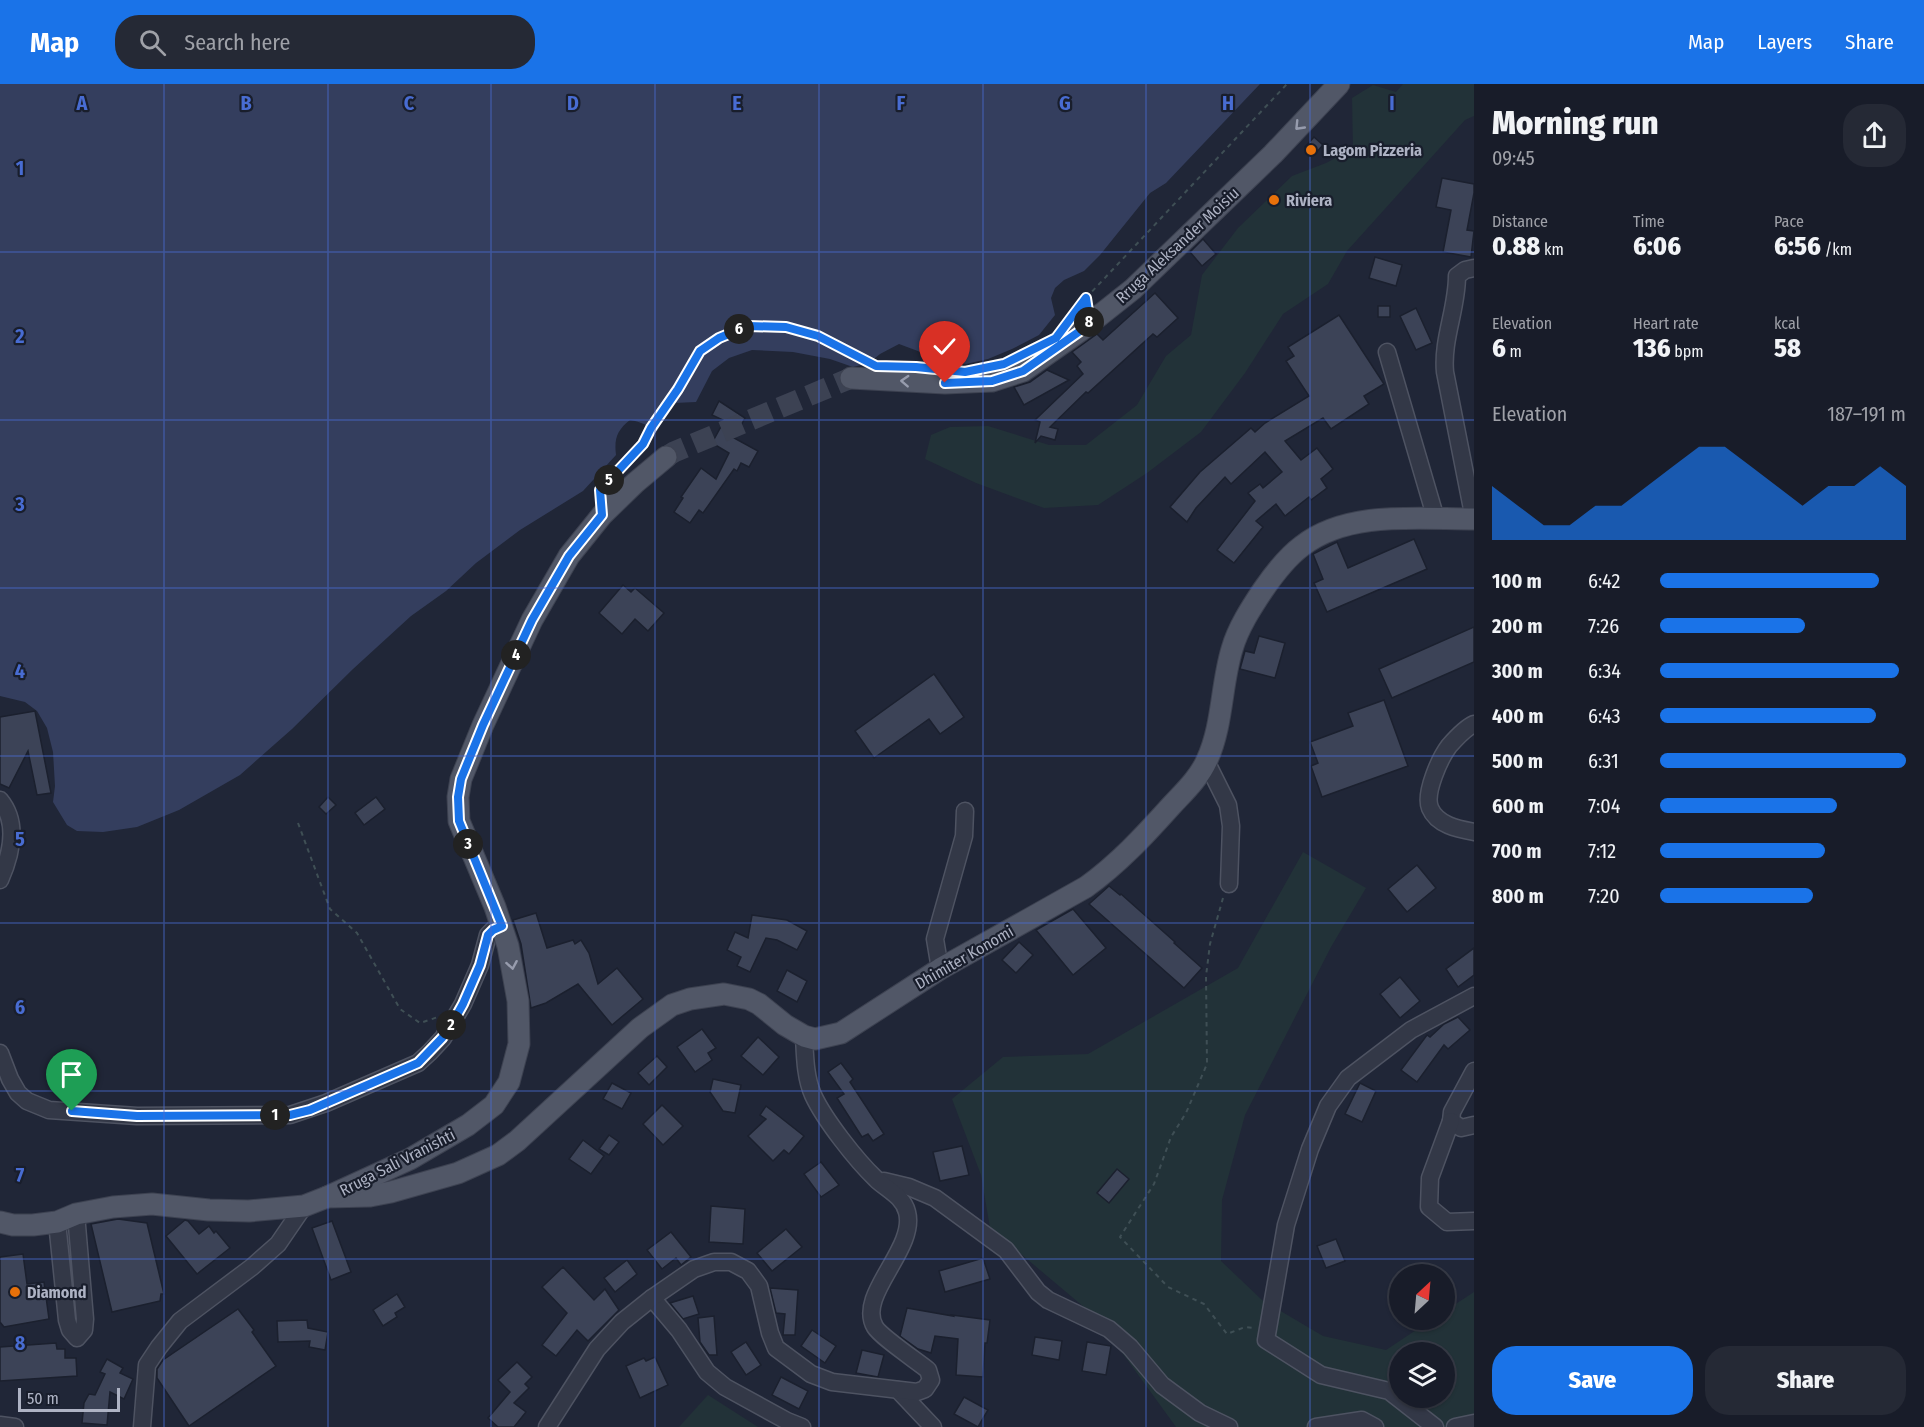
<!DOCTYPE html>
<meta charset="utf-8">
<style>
:root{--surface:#181c29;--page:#252935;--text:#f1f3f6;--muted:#9fa1a8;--line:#363a46;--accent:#1a73e8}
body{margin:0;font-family:"Fira Sans Condensed",sans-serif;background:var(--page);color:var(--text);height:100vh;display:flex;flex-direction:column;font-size:22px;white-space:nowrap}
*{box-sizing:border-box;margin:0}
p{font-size:20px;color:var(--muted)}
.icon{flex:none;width:33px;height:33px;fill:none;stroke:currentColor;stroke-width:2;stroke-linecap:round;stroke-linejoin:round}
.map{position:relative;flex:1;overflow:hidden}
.sheet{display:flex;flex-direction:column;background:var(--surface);width:450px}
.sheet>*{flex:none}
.needle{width:39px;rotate:26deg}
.buttons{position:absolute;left:1389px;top:1180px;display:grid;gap:12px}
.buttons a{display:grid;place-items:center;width:66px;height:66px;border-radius:50%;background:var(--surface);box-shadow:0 2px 4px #0004,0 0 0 2px var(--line);font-size:30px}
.scale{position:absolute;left:18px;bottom:15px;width:102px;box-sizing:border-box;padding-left:6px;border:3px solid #aeb3c4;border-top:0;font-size:16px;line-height:21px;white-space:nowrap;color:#aeb3c4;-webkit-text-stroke:4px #191e2c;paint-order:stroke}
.pin{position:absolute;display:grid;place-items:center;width:51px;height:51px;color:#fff;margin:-62px -26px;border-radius:50% 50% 50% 0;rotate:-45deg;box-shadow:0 0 6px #0007}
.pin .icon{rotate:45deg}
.km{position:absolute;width:30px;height:30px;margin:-15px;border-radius:50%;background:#222;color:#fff;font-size:16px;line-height:30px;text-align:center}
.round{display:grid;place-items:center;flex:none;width:63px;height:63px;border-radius:24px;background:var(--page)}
.summary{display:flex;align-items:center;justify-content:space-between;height:102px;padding:0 18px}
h1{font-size:33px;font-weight:800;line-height:45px}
.figures{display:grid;grid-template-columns:repeat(3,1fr);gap:9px;height:102px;padding:6px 18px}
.figures div{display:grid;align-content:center}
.figures b{font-size:26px;font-weight:800}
.figures small{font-size:16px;font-weight:400}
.figures p{font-size:16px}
.chart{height:168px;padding:12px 18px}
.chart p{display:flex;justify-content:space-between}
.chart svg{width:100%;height:108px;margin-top:6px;fill:var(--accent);opacity:.7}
.action{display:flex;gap:12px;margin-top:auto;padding:12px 18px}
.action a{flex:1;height:69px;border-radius:24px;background:var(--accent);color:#fff;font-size:24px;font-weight:800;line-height:69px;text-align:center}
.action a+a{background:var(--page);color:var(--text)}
ul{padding:0 18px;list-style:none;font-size:20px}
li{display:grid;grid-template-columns:96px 72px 1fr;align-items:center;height:45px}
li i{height:15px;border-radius:8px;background:var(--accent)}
header{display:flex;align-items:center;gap:36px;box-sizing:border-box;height:84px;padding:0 30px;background:var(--accent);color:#fff}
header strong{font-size:28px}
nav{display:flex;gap:33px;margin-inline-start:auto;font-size:21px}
.search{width:420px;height:54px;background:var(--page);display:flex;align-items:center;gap:15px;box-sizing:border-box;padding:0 21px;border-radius:24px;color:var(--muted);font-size:22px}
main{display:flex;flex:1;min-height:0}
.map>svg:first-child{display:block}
</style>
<header>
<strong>Map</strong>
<div class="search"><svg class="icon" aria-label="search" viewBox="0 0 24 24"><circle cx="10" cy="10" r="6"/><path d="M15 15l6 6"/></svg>Search here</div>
<nav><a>Map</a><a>Layers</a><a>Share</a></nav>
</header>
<main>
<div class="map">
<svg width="1474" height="1343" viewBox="0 0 1474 1343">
<rect width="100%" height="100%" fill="#202637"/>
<g fill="#223238" fill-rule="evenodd">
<polygon points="1403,0 1474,0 1474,32 1465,36 1347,167 1328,200 1283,230 1245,289 1201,348 1147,389 1098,421 1044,424 976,399 925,375 931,351 950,343 988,342 1049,361 1086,361 1137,321 1166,272 1191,251 1202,191 1238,144 1292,92 1326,79 1353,65 1352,14 1373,1 1396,8"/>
<path d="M1303,768l63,36 -35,59 -86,168 -23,85 -1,61 41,39 61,36 63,14 45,-30h13l1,-9 29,-19v135h-298l-79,-109 -107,-90 -9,-53 -29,-76 51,-42 85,-3 150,-86zM1400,1269h44v45h-44z"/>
<polygon points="708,1311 758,1343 679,1343"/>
</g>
<path fill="#343e5e" d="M0,0h1260l-94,99 -16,10 -50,62 -16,16 -20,9 -9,8 -4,10 4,17 -16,20 -27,14 -24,10 -22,5 -24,-4 -43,-16 -19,10 -11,9 -16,4 -23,-8 -37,-7 -41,-2 -23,8 -17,13 -16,31 -22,1 -5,6 -13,24c-7,-8 -15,-11 -26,-13 -13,10 -16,19 -14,35l-33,36 -63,39 -44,33 -30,28 -35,25 -58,53 -61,60 -52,46 -61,35 -42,17 -34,5 -26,-1 -10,-6 -14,-23 2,-16 -2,-34 -6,-24 -10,-17 -12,-9 -25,-6z"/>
<g fill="#3c4357" stroke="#1b202e" stroke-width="1.5">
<polygon points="1314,53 1323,61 1313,72 1305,63"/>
<polygon points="1442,94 1474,100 1474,109 1467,146 1474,147 1471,173 1443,168 1451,126 1436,123"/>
<polygon points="1203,155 1216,170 1202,182 1190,168"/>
<polygon points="1375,173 1402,181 1396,202 1369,194"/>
<polygon points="1155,209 1178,234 1157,253 1153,250 1088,309 1086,308 1050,343 1058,345 1055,356 1041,352 1035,359 1040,338 1035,336 1083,290 1077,282 1081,278 1072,268 1097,250 1103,256"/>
<rect x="1378" y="222" width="12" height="11"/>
<polygon points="1416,224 1432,259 1416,266 1400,232"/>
<polygon points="1339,231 1384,300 1364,312 1369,320 1331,345 1323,334 1285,357 1301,376 1317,364 1333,385 1321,395 1327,404 1311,416 1309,413 1285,432 1276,420 1256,437 1263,443 1234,479 1217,466 1255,417 1248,409 1260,400 1263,404 1282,388 1265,368 1231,400 1225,393 1196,424 1187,438 1170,423 1200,388 1251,344 1255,348 1265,339 1309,312 1286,277 1294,272 1288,263"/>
<polygon points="1047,286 1069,296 1024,321 1014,303 1030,298"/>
<polygon points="719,317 745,334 734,354 758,367 749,383 741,379 737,387 734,385 703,429 699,426 690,439 674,428 683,414 681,413 701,384 716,395 729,369 712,359 723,339 722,338 723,336 712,331"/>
<polygon points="1414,455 1427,485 1327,528 1314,499 1323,495 1313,470 1337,458 1348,484"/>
<polygon points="623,501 631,508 635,504 664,529 648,547 635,535 622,550 599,529"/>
<polygon points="1474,543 1474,578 1392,614 1379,585"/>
<polygon points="1259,552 1285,559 1275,594 1240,585 1245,567 1254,569"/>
<polygon points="934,590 964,633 940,650 929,635 874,674 855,647"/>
<polygon points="1384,616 1408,682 1322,713 1311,682 1318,679 1310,658 1353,642 1348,629"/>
<polygon points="35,627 51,709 37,711 28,667 9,704 0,700 0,633"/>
<polygon points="328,713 336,721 326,730 319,723"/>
<polygon points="376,713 385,725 364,741 355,729"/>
<polygon points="1417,781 1436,804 1407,828 1388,805"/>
<polygon points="1109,802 1120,811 1121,810 1175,858 1174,859 1202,884 1184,904 1089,820"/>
<polygon points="1073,825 1106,864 1073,891 1036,846"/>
<polygon points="536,829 547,864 573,856 575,860 581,856 589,869 598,900 617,884 643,915 612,941 578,900 546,919 531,924 521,860 513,836"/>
<polygon points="752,831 787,836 807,847 797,866 777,856 766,854 750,888 737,882 741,873 727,866 735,848 748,854"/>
<polygon points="1019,858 1033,871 1016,889 1002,876"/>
<polygon points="1474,864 1474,891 1458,903 1446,885"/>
<polygon points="787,886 807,897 797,918 777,907"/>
<polygon points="1400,893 1420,917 1400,934 1380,910"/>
<polygon points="1458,933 1470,946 1448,965 1444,961 1417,998 1401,986 1427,951 1430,953 1444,940"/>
<polygon points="702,945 716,964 708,969 712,976 695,988 677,963"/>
<polygon points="758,953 779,973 763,991 741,972"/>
<polygon points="657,972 667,983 649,1001 638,989"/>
<polygon points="841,979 853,995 850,998 884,1050 873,1057 868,1050 862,1053 837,1014 844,1010 828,988"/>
<polygon points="713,995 741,1001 735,1029 723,1027 710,1008"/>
<polygon points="612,999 631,1009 622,1025 603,1015"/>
<polygon points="1360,999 1376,1007 1362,1038 1345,1030"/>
<polygon points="662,1021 683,1042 663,1061 643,1040"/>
<polygon points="766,1022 804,1052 789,1070 784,1066 773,1077 748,1052 766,1035 760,1031"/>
<polygon points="609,1051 619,1058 609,1071 599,1065"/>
<polygon points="583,1056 604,1072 591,1090 569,1075"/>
<polygon points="962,1062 969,1091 940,1097 933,1068"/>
<polygon points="821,1078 839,1101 821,1113 804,1090"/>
<polygon points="1117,1085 1129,1095 1109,1119 1097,1109"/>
<polygon points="711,1122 745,1125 743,1160 709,1158"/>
<polygon points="118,1135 147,1139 164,1210 161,1210 160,1217 112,1228 91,1140"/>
<polygon points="185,1136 188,1137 199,1150 209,1142 214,1149 216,1147 230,1164 197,1190 166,1152"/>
<polygon points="332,1137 351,1188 331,1196 312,1144"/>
<polygon points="786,1145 802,1163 772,1187 757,1169"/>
<polygon points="671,1148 691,1173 681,1181 676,1174 662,1185 647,1166"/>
<polygon points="1336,1155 1345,1177 1326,1184 1317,1162"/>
<polygon points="23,1170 27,1200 44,1198 49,1235 4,1243 0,1238 0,1173"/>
<polygon points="983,1174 990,1195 945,1208 939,1187"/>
<polygon points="627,1176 637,1190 615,1208 604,1194"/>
<polygon points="563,1183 594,1216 605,1205 619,1226 588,1257 577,1246 556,1272 542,1261 567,1229 542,1203"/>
<polygon points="770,1204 798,1206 795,1251 783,1251 785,1230 776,1229"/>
<polygon points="397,1210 405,1223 395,1229 397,1233 383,1242 373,1226"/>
<polygon points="693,1212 699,1230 683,1235 670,1219"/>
<polygon points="907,1224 953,1232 952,1231 990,1236 987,1259 985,1259 983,1293 956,1291 958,1255 935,1252 931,1269 918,1265 900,1252"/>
<polygon points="238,1225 254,1246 252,1248 276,1282 189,1342 157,1294 157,1285 163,1276"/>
<polygon points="714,1232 717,1271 709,1271 700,1258 698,1234"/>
<polygon points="307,1236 308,1244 328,1248 325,1266 309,1263 310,1257 278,1258 277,1237"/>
<polygon points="812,1246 836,1262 825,1279 801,1262"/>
<polygon points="1035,1253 1062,1257 1059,1276 1032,1271"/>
<polygon points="746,1258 761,1281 746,1291 731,1268"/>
<polygon points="1087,1258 1111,1262 1106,1291 1082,1287"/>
<polygon points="56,1259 57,1265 65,1265 65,1274 76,1274 77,1292 0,1297 0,1263"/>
<polygon points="862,1266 884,1271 878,1293 856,1289"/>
<polygon points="655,1273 668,1301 640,1314 626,1282 644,1274 646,1277"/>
<polygon points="107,1275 123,1284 120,1289 133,1295 124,1315 110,1308 107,1341 82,1339 84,1319 89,1310 95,1311 105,1290 100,1288"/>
<polygon points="517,1278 532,1293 525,1300 529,1304 514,1319 526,1328 514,1343 498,1343 488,1334 510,1308 498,1296"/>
<polygon points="781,1293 808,1307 799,1325 772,1311"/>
<polygon points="964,1313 988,1326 978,1343 954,1330"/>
</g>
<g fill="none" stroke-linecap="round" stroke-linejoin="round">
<polyline stroke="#3c4253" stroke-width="21" stroke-dasharray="21 10" stroke-linecap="butt" points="666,373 674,368 851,294"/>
<defs>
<g id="minor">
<polyline points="1387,268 1436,435"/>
<path d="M1474,435l-29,-147c-3,-33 12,-63 12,-96l8,-6 9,-2"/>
<path d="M1474,640c-9,4 -18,14 -25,22 -9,12 -25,47 -19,62 7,17 28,21 44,24"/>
<polyline points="1206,677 1228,721 1231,742 1229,800"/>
<path d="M0,716c19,23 11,55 0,80"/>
<polyline points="940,885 935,855 964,752 965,727"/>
<polyline points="0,969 10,995 18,1009 27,1017 49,1026 137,1032 290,1031 326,1019 418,979 430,968 443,954 463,920 480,881 488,851 493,846 502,842"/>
<polyline points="1474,987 1452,1028 1451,1037 1461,1044 1474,1041"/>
<polyline points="1451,1037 1430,1094 1429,1123 1447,1138 1474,1137"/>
<polyline points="884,1097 909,1103 935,1114 1006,1166 1038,1208 1048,1216 1109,1245 1130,1263 1162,1301 1200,1329 1229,1343"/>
<polyline points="57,1138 67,1236 70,1246 77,1254 84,1246 85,1235 76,1130"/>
<polyline points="652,1214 679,1246 707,1288 725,1303 787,1337 802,1343"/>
<polyline points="898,1306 933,1343"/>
<polyline points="0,1341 15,1343"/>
<polyline points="142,1343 147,1281 159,1263 180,1237 252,1183 278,1160 304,1122"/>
<path d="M547,1343l50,-78 25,-27 30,-24 42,-29 20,-7h17l17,9 11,15 11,47 6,15 35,26 21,8 85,10 8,-3 6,-9 -3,-10c-11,-9 -47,-33 -53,-43 -19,-32 42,-78 32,-115 -4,-16 -21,-23 -31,-33 -20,-19 -52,-60 -63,-84 -8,-18 -8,-40 -9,-59"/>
<polyline points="1316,1343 1362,1336 1375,1343"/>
<polyline points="1435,1343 1389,1307 1321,1291 1266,1256 1286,1141 1310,1065 1328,1022 1348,994 1411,946 1474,912"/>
<polyline points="1455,1343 1474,1339"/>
</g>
<g id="major">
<polyline points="851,294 945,299 992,297 1023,287 1080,247 1133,205 1273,70 1339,0"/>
<path d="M327,1113l43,-1 21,-4 67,-19 40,-18 19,-14 123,-113 32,-23 18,-6 34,-5 25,5 10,5 26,21 19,11 11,3 26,-6 99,-64 146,-82c32,-23 58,-51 85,-81 13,-14 28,-28 36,-46 16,-35 14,-75 25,-111 6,-21 19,-41 31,-59 11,-16 24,-33 39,-44 46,-36 117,-27 172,-27"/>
<polyline points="0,1138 13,1141 33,1141 57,1138 76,1130 113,1123 152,1120 209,1126 249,1127 304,1122 327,1113 410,1075 468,1041 494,1021 509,998 519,960 518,917 508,862 495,823 459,737 458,713 461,695 483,641 532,536 569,472 602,431 635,399 666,373"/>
</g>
</defs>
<use href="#minor" stroke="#4e5362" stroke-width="19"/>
<use href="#major" stroke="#3d4251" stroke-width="23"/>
<g stroke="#3f4f55" stroke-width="2" stroke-dasharray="4.5 4.5" stroke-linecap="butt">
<polyline points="1086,214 1287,0"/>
<polyline points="1077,226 1086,214"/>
<polyline points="600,409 600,406 643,359 651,344 678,305 700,267 719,254 748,242 786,243 818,252 862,276"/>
<polyline points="298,739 330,825 357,849 400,925 420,939 438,933"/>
<polyline points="1223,814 1210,860 1206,892 1207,980 1186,1029 1171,1053 1154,1100 1120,1153 1168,1203 1204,1220 1227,1250 1245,1243 1254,1244"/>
</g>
<use href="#minor" stroke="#333847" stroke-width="16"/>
<use href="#major" stroke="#515767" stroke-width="21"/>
</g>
<defs><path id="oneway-chevron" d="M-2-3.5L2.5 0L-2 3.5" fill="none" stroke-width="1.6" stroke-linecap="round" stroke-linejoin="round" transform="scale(1.5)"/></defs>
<g stroke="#979cad">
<use href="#oneway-chevron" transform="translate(1299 42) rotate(134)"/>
<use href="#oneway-chevron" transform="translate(905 297) rotate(-177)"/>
<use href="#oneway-chevron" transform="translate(512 881) rotate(80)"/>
</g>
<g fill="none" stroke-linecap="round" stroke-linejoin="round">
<defs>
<polyline id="route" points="72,1027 137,1032 290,1031 310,1026 418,979 442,954 453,938 463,920 480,881 488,851 493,846 502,842 459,737 458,713 461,695 483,641 532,536 569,472 602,431 600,406 643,360 651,344 678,305 700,267 719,254 748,242 786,243 818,252 876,282 916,283 965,288 1004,280 1056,254 1086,214 1090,240 1023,287 992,297 945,299"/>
</defs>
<use href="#route" stroke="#fff" stroke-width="12"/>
<use href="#route" stroke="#1a73e8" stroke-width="8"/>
</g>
<path fill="none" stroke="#486cd2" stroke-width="1.5" stroke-opacity="0.55" d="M164,0v1343M328,0v1343M491,0v1343M655,0v1343M819,0v1343M983,0v1343M1146,0v1343M1310,0v1343M0,168h1474M0,336h1474M0,504h1474M0,672h1474M0,839h1474M0,1007h1474M0,1175h1474"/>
<g fill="#e8710a" stroke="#191e2c" stroke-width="2">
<circle cx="1311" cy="66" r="6"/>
<circle cx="1274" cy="116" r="6"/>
<circle cx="15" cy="1208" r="6"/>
</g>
<g text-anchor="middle" stroke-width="4.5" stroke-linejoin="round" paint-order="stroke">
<g font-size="16" font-weight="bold" fill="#aeb3c4" stroke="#191e2c" text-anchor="start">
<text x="1323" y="72">Lagom Pizzeria</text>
<text x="1286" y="122">Riviera</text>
<text x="27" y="1214">Diamond</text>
</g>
<g font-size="16" fill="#aeb3c4" stroke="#191e2c">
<text transform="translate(1177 161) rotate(-43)" y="6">Rruga Aleksander Moisiu</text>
<text transform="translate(964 873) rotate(-30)" y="6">Dhimiter Konomi</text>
<text transform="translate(397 1078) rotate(-27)" y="6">Rruga Sali Vranishti</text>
</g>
</g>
<g font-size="20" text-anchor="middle" font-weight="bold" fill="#486cd2" stroke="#191e2c" stroke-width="4.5" stroke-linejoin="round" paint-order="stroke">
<text x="82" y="26">A</text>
<text x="246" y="26">B</text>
<text x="409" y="26">C</text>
<text x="573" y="26">D</text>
<text x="737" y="26">E</text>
<text x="901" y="26">F</text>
<text x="1065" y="26">G</text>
<text x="1228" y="26">H</text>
<text x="1392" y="26">I</text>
<text x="20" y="91">1</text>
<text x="20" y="259">2</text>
<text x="20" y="427">3</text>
<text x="20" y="594">4</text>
<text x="20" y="762">5</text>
<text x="20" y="930">6</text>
<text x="20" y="1098">7</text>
<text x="20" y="1266">8</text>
</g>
</svg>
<div class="buttons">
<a><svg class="needle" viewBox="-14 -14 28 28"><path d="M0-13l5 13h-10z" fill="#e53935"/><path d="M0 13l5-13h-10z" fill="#9fa1a8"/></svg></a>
<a><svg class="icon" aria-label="layers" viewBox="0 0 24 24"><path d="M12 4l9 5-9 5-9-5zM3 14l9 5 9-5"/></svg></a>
</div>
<div class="scale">50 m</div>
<div class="pin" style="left:72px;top:1027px;background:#1e9e55"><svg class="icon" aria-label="arrive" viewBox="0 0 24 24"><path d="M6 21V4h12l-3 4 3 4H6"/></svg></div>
<div class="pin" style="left:945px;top:299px;background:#d93025"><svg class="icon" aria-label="check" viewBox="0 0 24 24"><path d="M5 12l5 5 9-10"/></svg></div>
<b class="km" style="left:275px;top:1031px">1</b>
<b class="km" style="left:451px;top:941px">2</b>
<b class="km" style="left:468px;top:760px">3</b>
<b class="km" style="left:516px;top:571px">4</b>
<b class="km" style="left:609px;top:396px">5</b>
<b class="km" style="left:739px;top:245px">6</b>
<b class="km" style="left:1089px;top:238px">8</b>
</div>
<section class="sheet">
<div class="summary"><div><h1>Morning run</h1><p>09:45</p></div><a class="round"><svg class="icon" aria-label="share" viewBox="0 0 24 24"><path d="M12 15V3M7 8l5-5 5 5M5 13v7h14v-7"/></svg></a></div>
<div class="figures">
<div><p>Distance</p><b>0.88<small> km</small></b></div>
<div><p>Time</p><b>6:06</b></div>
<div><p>Pace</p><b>6:56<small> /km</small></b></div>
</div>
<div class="figures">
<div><p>Elevation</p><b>6<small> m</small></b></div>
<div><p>Heart rate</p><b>136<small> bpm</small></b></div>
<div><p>kcal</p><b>58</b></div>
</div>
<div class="chart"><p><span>Elevation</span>187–191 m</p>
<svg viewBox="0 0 160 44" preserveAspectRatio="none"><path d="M0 44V22L10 30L20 38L30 38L40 30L50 30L60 22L70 14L80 6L90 6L100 14L110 22L120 30L130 22L140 22L150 14L160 22V44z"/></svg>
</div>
<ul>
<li><b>100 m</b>6:42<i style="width:89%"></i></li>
<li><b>200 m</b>7:26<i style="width:59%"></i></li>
<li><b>300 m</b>6:34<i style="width:97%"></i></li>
<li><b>400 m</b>6:43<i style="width:88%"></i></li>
<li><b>500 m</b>6:31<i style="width:100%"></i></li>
<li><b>600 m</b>7:04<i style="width:72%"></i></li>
<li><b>700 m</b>7:12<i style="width:67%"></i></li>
<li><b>800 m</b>7:20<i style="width:62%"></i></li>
</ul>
<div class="action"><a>Save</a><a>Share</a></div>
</section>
</main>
